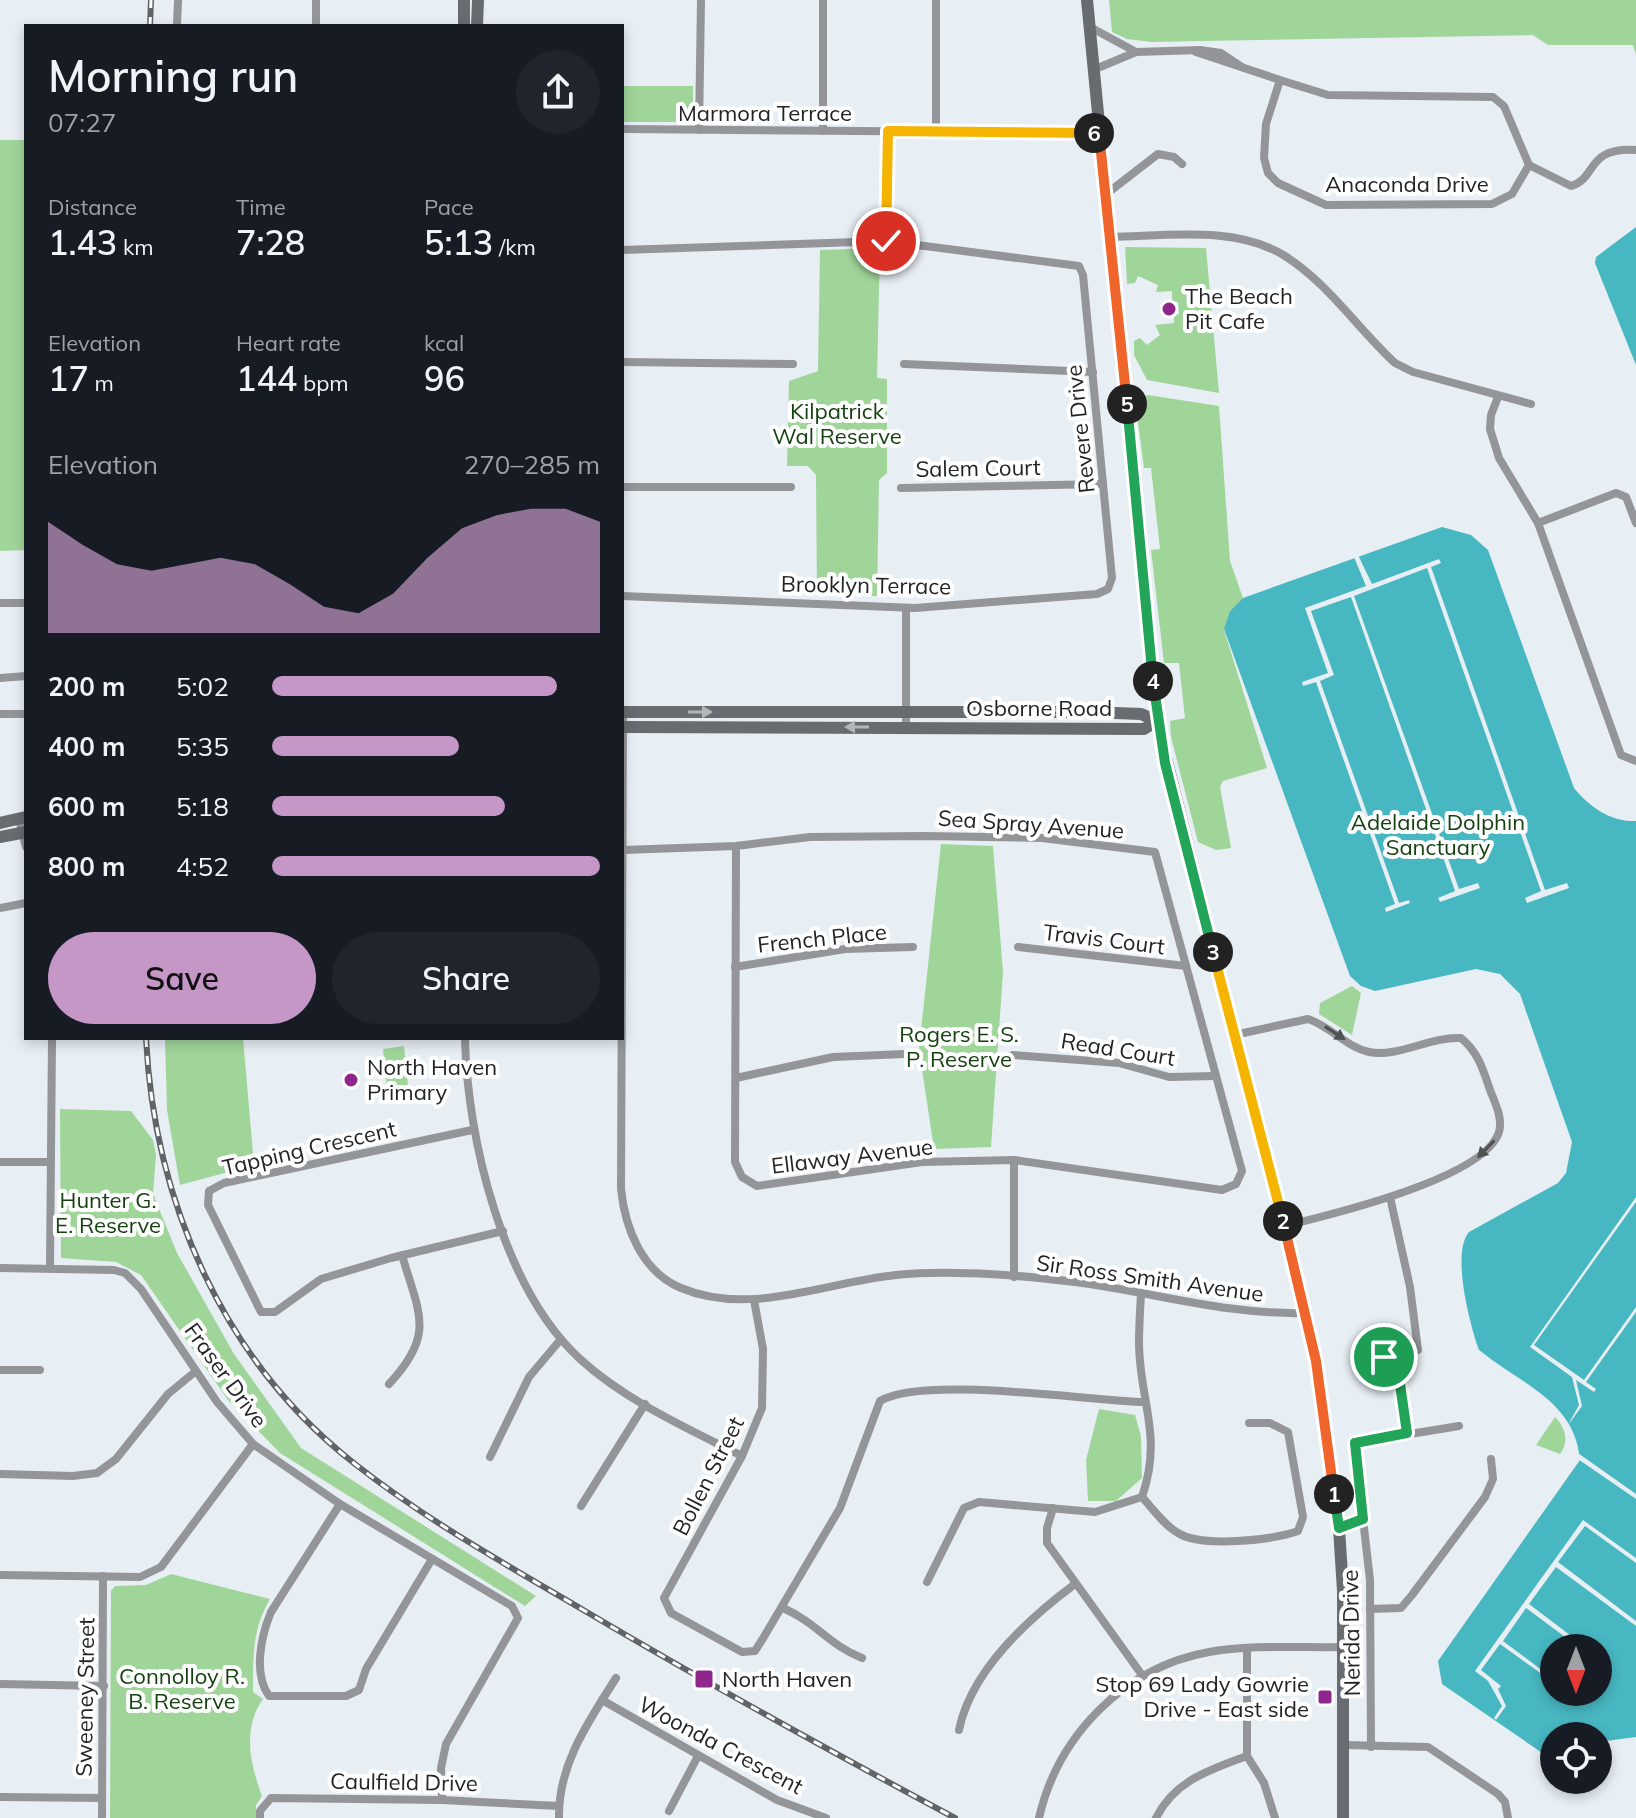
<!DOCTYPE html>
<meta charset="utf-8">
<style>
:root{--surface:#171b24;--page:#20242c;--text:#f1f3f6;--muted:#9ea1a6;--accent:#c497c6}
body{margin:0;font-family:Mulish,sans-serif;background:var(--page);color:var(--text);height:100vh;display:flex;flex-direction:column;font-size:30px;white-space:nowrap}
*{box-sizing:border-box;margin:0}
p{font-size:26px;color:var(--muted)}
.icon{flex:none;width:44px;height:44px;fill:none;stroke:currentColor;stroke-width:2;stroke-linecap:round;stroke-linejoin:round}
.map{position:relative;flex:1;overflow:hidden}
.details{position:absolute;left:24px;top:24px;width:600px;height:1016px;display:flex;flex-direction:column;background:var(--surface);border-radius:0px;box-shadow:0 4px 12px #0003}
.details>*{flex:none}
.needle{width:52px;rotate:180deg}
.buttons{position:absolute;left:1540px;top:1634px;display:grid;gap:16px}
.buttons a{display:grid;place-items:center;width:72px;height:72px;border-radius:50%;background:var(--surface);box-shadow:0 4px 12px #0003;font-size:40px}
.pin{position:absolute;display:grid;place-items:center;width:68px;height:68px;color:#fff;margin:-34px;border:4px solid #fff;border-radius:50%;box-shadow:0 2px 8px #0007}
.km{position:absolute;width:40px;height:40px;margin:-20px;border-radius:50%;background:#222;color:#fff;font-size:22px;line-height:40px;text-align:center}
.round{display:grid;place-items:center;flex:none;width:84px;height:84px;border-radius:42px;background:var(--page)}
.overview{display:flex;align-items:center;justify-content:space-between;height:136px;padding:0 24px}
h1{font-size:44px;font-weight:600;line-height:60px}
.stats{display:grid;grid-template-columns:repeat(3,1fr);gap:12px;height:136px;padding:8px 24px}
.stats div{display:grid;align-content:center}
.stats b{font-size:34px;font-weight:600}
.stats small{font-size:22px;font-weight:400}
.stats p{font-size:22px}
.chart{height:224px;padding:16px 24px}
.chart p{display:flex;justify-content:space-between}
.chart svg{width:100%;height:144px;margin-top:8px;fill:var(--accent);opacity:.7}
.action{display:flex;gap:16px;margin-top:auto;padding:16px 24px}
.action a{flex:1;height:92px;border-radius:48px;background:var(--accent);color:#111;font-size:32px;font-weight:600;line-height:92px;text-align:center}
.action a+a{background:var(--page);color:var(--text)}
ul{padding:0 24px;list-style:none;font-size:26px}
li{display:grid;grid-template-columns:128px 96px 1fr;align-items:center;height:60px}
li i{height:20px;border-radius:10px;background:var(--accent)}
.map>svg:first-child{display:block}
</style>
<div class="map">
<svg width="1636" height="1818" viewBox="0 0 1636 1818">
<rect width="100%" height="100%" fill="#e7eef4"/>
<g fill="#a0d59a">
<polygon points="1109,0 1636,0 1636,55 1633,45 1548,45 1533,35 1151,42 1127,39 1112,32"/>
<rect x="622" y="86" width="71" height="36"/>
<polygon points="0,140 26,140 26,550 0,551"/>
<polygon points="1125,247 1206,248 1219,393 1147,380 1134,355 1134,341 1140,338 1147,345 1160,335 1155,325 1174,323 1174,315 1179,314 1178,302 1172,301 1172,291 1156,292 1158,285 1138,276 1135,283 1127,284"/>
<polygon points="880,248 877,378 887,379 887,473 879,480 877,596 817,595 816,475 808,466 787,466 789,381 818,371 820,250"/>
<polygon points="1148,395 1219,406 1230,561 1243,598 1230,611 1224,630 1267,768 1223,781 1220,787 1231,848 1216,850 1198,842 1171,737 1170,721 1185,718 1179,663 1164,663 1151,550 1160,549 1151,468 1144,468 1136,407 1141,398"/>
<polygon points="941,844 993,846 1003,972 991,1147 934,1149 919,1049"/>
<polygon points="1352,986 1361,993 1352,1035 1319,1014 1320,1003"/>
<polygon points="165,1038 243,1038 254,1165 180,1185 167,1110"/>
<polygon points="404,1046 408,1086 387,1088 383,1049"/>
<polygon points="60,1109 131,1111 153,1140 156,1155 153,1194 177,1253 234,1354 301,1448 536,1596 525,1606 280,1453 228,1400 141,1275 116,1262 61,1258"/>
<polygon points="1099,1409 1135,1415 1141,1436 1142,1478 1116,1501 1088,1501 1086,1460"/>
<path d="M1555,1417c11,11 14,25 5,37l-24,-9z"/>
<path d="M171,1574l99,25c-18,31 -17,58 -17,93l10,7c-21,29 -13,65 -1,97l-6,9v13h-146l1,-227 4,-5 31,-1z"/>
</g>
<g fill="#47b7c2" fill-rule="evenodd">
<polygon points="1636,227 1636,365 1595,263 1596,257"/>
<path d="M1442,527l29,8 17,15 86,238c16,19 36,34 62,33v916l-38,5v-6h-44v25l-112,-77 -4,-23 142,-201c-5,-60 -60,-76 -101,-110 -9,-25 -28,-97 -10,-118l89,-49 8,-10 6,-31 -52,-148 -20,-20 -24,-5 -101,22 -14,-5 -11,-10 -126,-347 6,-18 13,-13zM1554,1648h44v44h-44z"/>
</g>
<g fill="#e7eef4">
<polygon points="1358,555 1372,584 1439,559 1441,563 1431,567 1545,890 1567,883 1569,888 1527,903 1525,898 1541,891 1427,568 1354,596 1459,889 1478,883 1480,888 1440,902 1438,898 1455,891 1351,597 1311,611 1334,675 1320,681 1399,903 1409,900 1410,903 1386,912 1385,908 1395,904 1316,682 1303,686 1302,682 1328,673 1305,608 1366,586 1354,557"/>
<polygon points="1636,1197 1636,1202 1534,1345 1584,1380 1636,1307 1636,1312 1586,1382 1596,1389 1594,1392 1576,1380 1582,1406 1568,1425 1579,1405 1572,1377 1530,1347"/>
<polygon points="1575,1451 1636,1494 1636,1499 1575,1457"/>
<polygon points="1583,1520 1636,1558 1636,1563 1585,1526 1558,1562 1636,1621 1636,1626 1556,1567 1529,1604 1587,1648 1580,1648 1526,1608 1503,1641 1554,1679 1554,1683 1500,1644 1481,1670 1501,1686 1498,1689 1506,1706 1496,1720 1494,1718 1502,1706 1488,1681 1475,1671"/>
</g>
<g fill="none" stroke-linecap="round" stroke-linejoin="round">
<g stroke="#939598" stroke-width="8">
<polyline points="823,0 823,131"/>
<polyline points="177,26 178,0"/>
<polyline points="316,26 316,0"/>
<polyline points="1090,27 1136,52"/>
<polyline points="1196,52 1280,80 1266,124 1264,158 1268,173 1278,183 1326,205 1492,204 1512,194 1529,165 1504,106 1493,97 1328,95 1280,80"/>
<polyline points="1093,70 1136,52 1200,50 1221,53 1242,67"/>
<polyline points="622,129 1099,133"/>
<polyline points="699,130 701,0"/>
<polyline points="936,132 936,0"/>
<path d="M1529,165l42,21c27,-8 14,-39 65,-36"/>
<polyline points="1105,195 1158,154 1174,157 1182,164"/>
<path d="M1111,237c55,-1 125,-12 174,19 43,27 73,73 110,107l18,9 118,32"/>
<polyline points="887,241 888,131"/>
<polyline points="622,250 886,241 1079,266 1083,275 1112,578 1108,589 1097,594 915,608 622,596"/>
<polyline points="622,362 793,364"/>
<polyline points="904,364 1093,372"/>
<polyline points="1498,397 1491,415 1490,429 1499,458 1538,523 1621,755 1636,761"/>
<polyline points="622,487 791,487"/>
<polyline points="901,488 1103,484"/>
<polyline points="1538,523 1616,493 1626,497 1636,523"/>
<polyline points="0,603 26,603"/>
<polyline points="0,678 26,676"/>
<path d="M623,712l-2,477c4,39 21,83 60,99 69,29 145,-6 215,-13 57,-6 136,1 194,9 73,11 141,31 216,29"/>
<polyline points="0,714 26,714"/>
<polyline points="906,727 906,608"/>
<polyline points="19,819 26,847"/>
<polyline points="623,850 736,846 810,837 925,836 1042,838 1155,852 1242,1171 1236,1184 1222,1190 1014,1160 922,1162 757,1186 742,1177 735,1162 736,846"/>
<polyline points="0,908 26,903"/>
<polyline points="1018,947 1186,966"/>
<polyline points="735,967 845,949 913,947"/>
<path d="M1234,1035l74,-16c22,7 38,28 61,33 29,6 62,-16 92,-14 17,14 22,31 29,52 5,13 13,28 9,42 -14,46 -169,83 -215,94"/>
<path d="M465,1038c2,101 38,250 115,321 46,42 107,69 162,97"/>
<polyline points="1013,1055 1119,1063 1169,1077 1216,1076"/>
<polyline points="736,1078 833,1057 904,1054"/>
<polyline points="472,1130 224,1183 209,1191 208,1205 261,1312 275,1312 321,1279 391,1258 503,1231"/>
<polyline points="1014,1160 1014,1277"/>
<polyline points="0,1162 51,1162"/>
<polyline points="1390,1197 1410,1287 1418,1350"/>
<polyline points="0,1268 114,1270 125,1273 141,1289 217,1402 253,1444 340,1504 512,1606 518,1618 446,1744 441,1768 442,1800"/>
<polyline points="50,1268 52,1038"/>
<path d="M754,1300l9,49 -1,59 -20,48 -78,142 7,15 71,39 13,-1 7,-11 78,-132 40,-107c44,-26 208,0 265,1"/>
<polyline points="1361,1360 1390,1358 1397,1363 1407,1433"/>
<polyline points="0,1370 40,1370"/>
<path d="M389,1384c47,-50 30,-70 13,-129"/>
<polyline points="490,1457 529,1377 561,1339"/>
<polyline points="0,1474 73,1476 97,1473 116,1459 168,1394 196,1371"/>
<path d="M1142,1497c11,12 22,28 36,36 24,15 94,7 120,-2l5,-14 -15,-85 -18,-9h-21"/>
<path d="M340,1504l-69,108c-10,24 -18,62 -2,84h77l13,-6 7,-21 66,-110"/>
<polyline points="581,1506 645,1404"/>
<polyline points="1053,1508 1047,1528 1047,1543 1142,1675"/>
<polyline points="1363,1519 1355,1443 1459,1426"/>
<polyline points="1339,1528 1363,1519 1370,1580 1371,1747"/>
<polyline points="0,1575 140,1577 161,1567 253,1444"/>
<path d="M927,1582l37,-74 15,-6 116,10 47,-15c21,-61 -2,-94 -3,-153 0,-17 1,-34 2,-50"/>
<path d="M783,1608c34,15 46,37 79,50"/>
<polyline points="1370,1609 1401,1608 1412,1595 1485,1497 1493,1479 1491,1459"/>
<polyline points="1247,1650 1247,1756 1264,1783 1275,1818"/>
<polyline points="0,1684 104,1686"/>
<polyline points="602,1700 777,1800 826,1818"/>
<path d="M959,1730c12,-60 69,-111 116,-146"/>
<polyline points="1344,1745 1428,1747 1498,1794 1505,1802 1508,1818"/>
<polyline points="0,1797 102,1798"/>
<polyline points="669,1811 698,1756"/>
<polyline points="102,1818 103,1576"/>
<polyline points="260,1818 260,1811 271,1798 442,1800 559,1806"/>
<path d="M559,1818c-1,-54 30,-97 57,-140"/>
<path d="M1039,1818c19,-83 86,-151 170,-166 43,-8 91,-4 135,-5"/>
<path d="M1156,1818c19,-38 54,-48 91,-62"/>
</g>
<g stroke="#686b6f" stroke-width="12">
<polyline points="1087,0 1157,721 1316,1361 1339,1528 1343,1591 1343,1818"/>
<polyline points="464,26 464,0"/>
<polyline points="477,26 478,0"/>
<polyline points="622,712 1089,712 1141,714 1157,721"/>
<polyline points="622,727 1144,729 1157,721"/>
<polyline points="0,823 26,817"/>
<polyline points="0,837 26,832"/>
</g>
<defs>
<g id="rail">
<polyline points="150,26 151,0"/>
<path d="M146,1038c8,164 78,324 209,426 71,56 152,101 230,147 122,72 245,140 370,207"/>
</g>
</defs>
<use href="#rail" stroke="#606367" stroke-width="6"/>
<use href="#rail" stroke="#fff" stroke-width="3" stroke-dasharray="9" stroke-linecap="butt"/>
</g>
<defs><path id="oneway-solid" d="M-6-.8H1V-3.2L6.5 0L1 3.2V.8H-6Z" transform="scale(2)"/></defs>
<g fill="#b4b5b7">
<use href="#oneway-solid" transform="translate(700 712)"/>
<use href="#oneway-solid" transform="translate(857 727) rotate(-180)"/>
</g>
<g fill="#4f5153">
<use href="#oneway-solid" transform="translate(1335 1033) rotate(33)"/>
<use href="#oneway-solid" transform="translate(1486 1149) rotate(134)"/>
</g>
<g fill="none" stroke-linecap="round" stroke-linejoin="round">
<defs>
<polyline id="split-1" points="1334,1494 1339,1528 1363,1519 1355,1443 1407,1433 1397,1363 1384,1357"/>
<polyline id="split-2" points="1283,1221 1316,1361 1334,1494"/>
<polyline id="split-3" points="1213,952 1283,1221"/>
<polyline id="split-4" points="1153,681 1165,763 1213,952"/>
<polyline id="split-5" points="1127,404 1153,681"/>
<polyline id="split-6" points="1094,133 1099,133 1127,404"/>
<polyline id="split-7" points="886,241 888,131 1094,133"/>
</defs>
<use href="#split-1" stroke="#fff" stroke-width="16"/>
<use href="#split-2" stroke="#fff" stroke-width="16"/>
<use href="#split-3" stroke="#fff" stroke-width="16"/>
<use href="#split-4" stroke="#fff" stroke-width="16"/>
<use href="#split-5" stroke="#fff" stroke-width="16"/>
<use href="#split-6" stroke="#fff" stroke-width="16"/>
<use href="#split-7" stroke="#fff" stroke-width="16"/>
<use href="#split-1" stroke="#22a559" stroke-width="10"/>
<use href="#split-2" stroke="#f0652b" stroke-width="10"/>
<use href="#split-3" stroke="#f5b400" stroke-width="10"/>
<use href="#split-4" stroke="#22a559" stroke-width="10"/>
<use href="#split-5" stroke="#22a559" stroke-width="10"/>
<use href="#split-6" stroke="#f0652b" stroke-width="10"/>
<use href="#split-7" stroke="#f5b400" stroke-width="10"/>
</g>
<g fill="#8e268c" stroke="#fff" stroke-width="3">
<circle cx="1169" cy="309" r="8"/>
<circle cx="351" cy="1080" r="8"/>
<rect x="694" y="1669" width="20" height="20" rx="4"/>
<rect x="1317" y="1689" width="16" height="16" rx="4"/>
</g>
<g text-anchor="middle" stroke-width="8" stroke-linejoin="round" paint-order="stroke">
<g font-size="22" fill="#212325" stroke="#fff">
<text x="765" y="121">Marmora Terrace</text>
<text x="1407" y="192">Anaconda Drive</text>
<text transform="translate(1080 429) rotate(-96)" y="8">Revere Drive</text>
<text transform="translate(978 468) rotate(-1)" y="8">Salem Court</text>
<text transform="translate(866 585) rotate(1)" y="8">Brooklyn Terrace</text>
<text x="1039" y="716">Osborne Road</text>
<text transform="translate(1031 824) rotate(4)" y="8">Sea Spray Avenue</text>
<text transform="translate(822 938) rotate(-6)" y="8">French Place</text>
<text transform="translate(1104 939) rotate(7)" y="8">Travis Court</text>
<text transform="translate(1118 1049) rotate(9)" y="8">Read Court</text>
<text transform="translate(309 1148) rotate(-13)" y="8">Tapping Crescent</text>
<text transform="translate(852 1156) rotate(-7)" y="8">Ellaway Avenue</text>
<text transform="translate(1150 1278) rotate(8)" y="8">Sir Ross Smith Avenue</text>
<text transform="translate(226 1375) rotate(54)" y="8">Fraser Drive</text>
<text transform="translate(708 1476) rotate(-63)" y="8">Bollen Street</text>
<text transform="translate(1351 1633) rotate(-91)" y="8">Nerida Drive</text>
<text transform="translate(85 1697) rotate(-89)" y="8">Sweeney Street</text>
<text transform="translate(721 1745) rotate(28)" y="8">Woonda Crescent</text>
<text transform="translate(404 1782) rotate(1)" y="8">Caulfield Drive</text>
</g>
<g font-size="22" fill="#212325" stroke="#fff" text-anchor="start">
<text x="1185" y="304">The Beach<tspan x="1185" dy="25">Pit Cafe</tspan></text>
<text x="367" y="1075">North Haven<tspan x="367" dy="25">Primary</tspan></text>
<text x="722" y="1687">North Haven</text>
<text x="1309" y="1692" text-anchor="end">Stop 69 Lady Gowrie<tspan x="1309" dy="25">Drive - East side</tspan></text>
</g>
<g font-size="22" fill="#14420f" stroke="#fff">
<text x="837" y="419">Kilpatrick<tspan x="837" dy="25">Wal Reserve</tspan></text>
<text x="1438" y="830">Adelaide Dolphin<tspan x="1438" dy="25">Sanctuary</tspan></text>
<text x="959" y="1042">Rogers E. S.<tspan x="959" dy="25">P. Reserve</tspan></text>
<text x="108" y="1208">Hunter G.<tspan x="108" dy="25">E. Reserve</tspan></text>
<text x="182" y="1684">Connolloy R.<tspan x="182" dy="25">B. Reserve</tspan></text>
</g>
</g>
</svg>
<div class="buttons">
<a><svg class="needle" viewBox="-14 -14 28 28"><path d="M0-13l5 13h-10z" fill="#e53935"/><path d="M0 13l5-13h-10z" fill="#9ea1a6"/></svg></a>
<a><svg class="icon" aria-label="locate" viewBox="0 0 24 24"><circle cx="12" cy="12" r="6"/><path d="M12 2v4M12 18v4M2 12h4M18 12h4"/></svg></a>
</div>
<div class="pin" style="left:1384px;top:1357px;background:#1e9e55"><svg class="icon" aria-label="arrive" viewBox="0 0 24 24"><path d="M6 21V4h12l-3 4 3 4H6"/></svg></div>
<div class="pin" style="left:886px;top:241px;background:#d93025"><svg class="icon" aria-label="check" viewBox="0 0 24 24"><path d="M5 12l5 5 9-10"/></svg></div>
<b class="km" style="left:1334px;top:1494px">1</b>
<b class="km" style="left:1283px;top:1221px">2</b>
<b class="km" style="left:1213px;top:952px">3</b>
<b class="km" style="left:1153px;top:681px">4</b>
<b class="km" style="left:1127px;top:404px">5</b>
<b class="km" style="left:1094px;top:133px">6</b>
<section class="details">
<div class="overview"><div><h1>Morning run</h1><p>07:27</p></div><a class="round"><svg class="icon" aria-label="share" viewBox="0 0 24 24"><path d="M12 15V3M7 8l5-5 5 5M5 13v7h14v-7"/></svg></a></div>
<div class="stats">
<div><p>Distance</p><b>1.43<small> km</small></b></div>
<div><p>Time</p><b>7:28</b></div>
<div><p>Pace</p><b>5:13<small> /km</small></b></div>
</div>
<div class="stats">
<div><p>Elevation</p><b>17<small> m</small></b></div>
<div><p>Heart rate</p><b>144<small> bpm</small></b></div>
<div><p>kcal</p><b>96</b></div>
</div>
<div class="chart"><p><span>Elevation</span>270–285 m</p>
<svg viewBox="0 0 160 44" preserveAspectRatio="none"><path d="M0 44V10L10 17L20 23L30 25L40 23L50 21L60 23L70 29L80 36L90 38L100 32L110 21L120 12L130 8L140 6L150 6L160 10V44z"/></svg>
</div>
<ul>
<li><b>200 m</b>5:02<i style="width:87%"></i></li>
<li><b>400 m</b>5:35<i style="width:57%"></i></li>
<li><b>600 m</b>5:18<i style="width:71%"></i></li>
<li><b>800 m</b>4:52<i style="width:100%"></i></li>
</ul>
<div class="action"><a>Save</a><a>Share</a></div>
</section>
</div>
